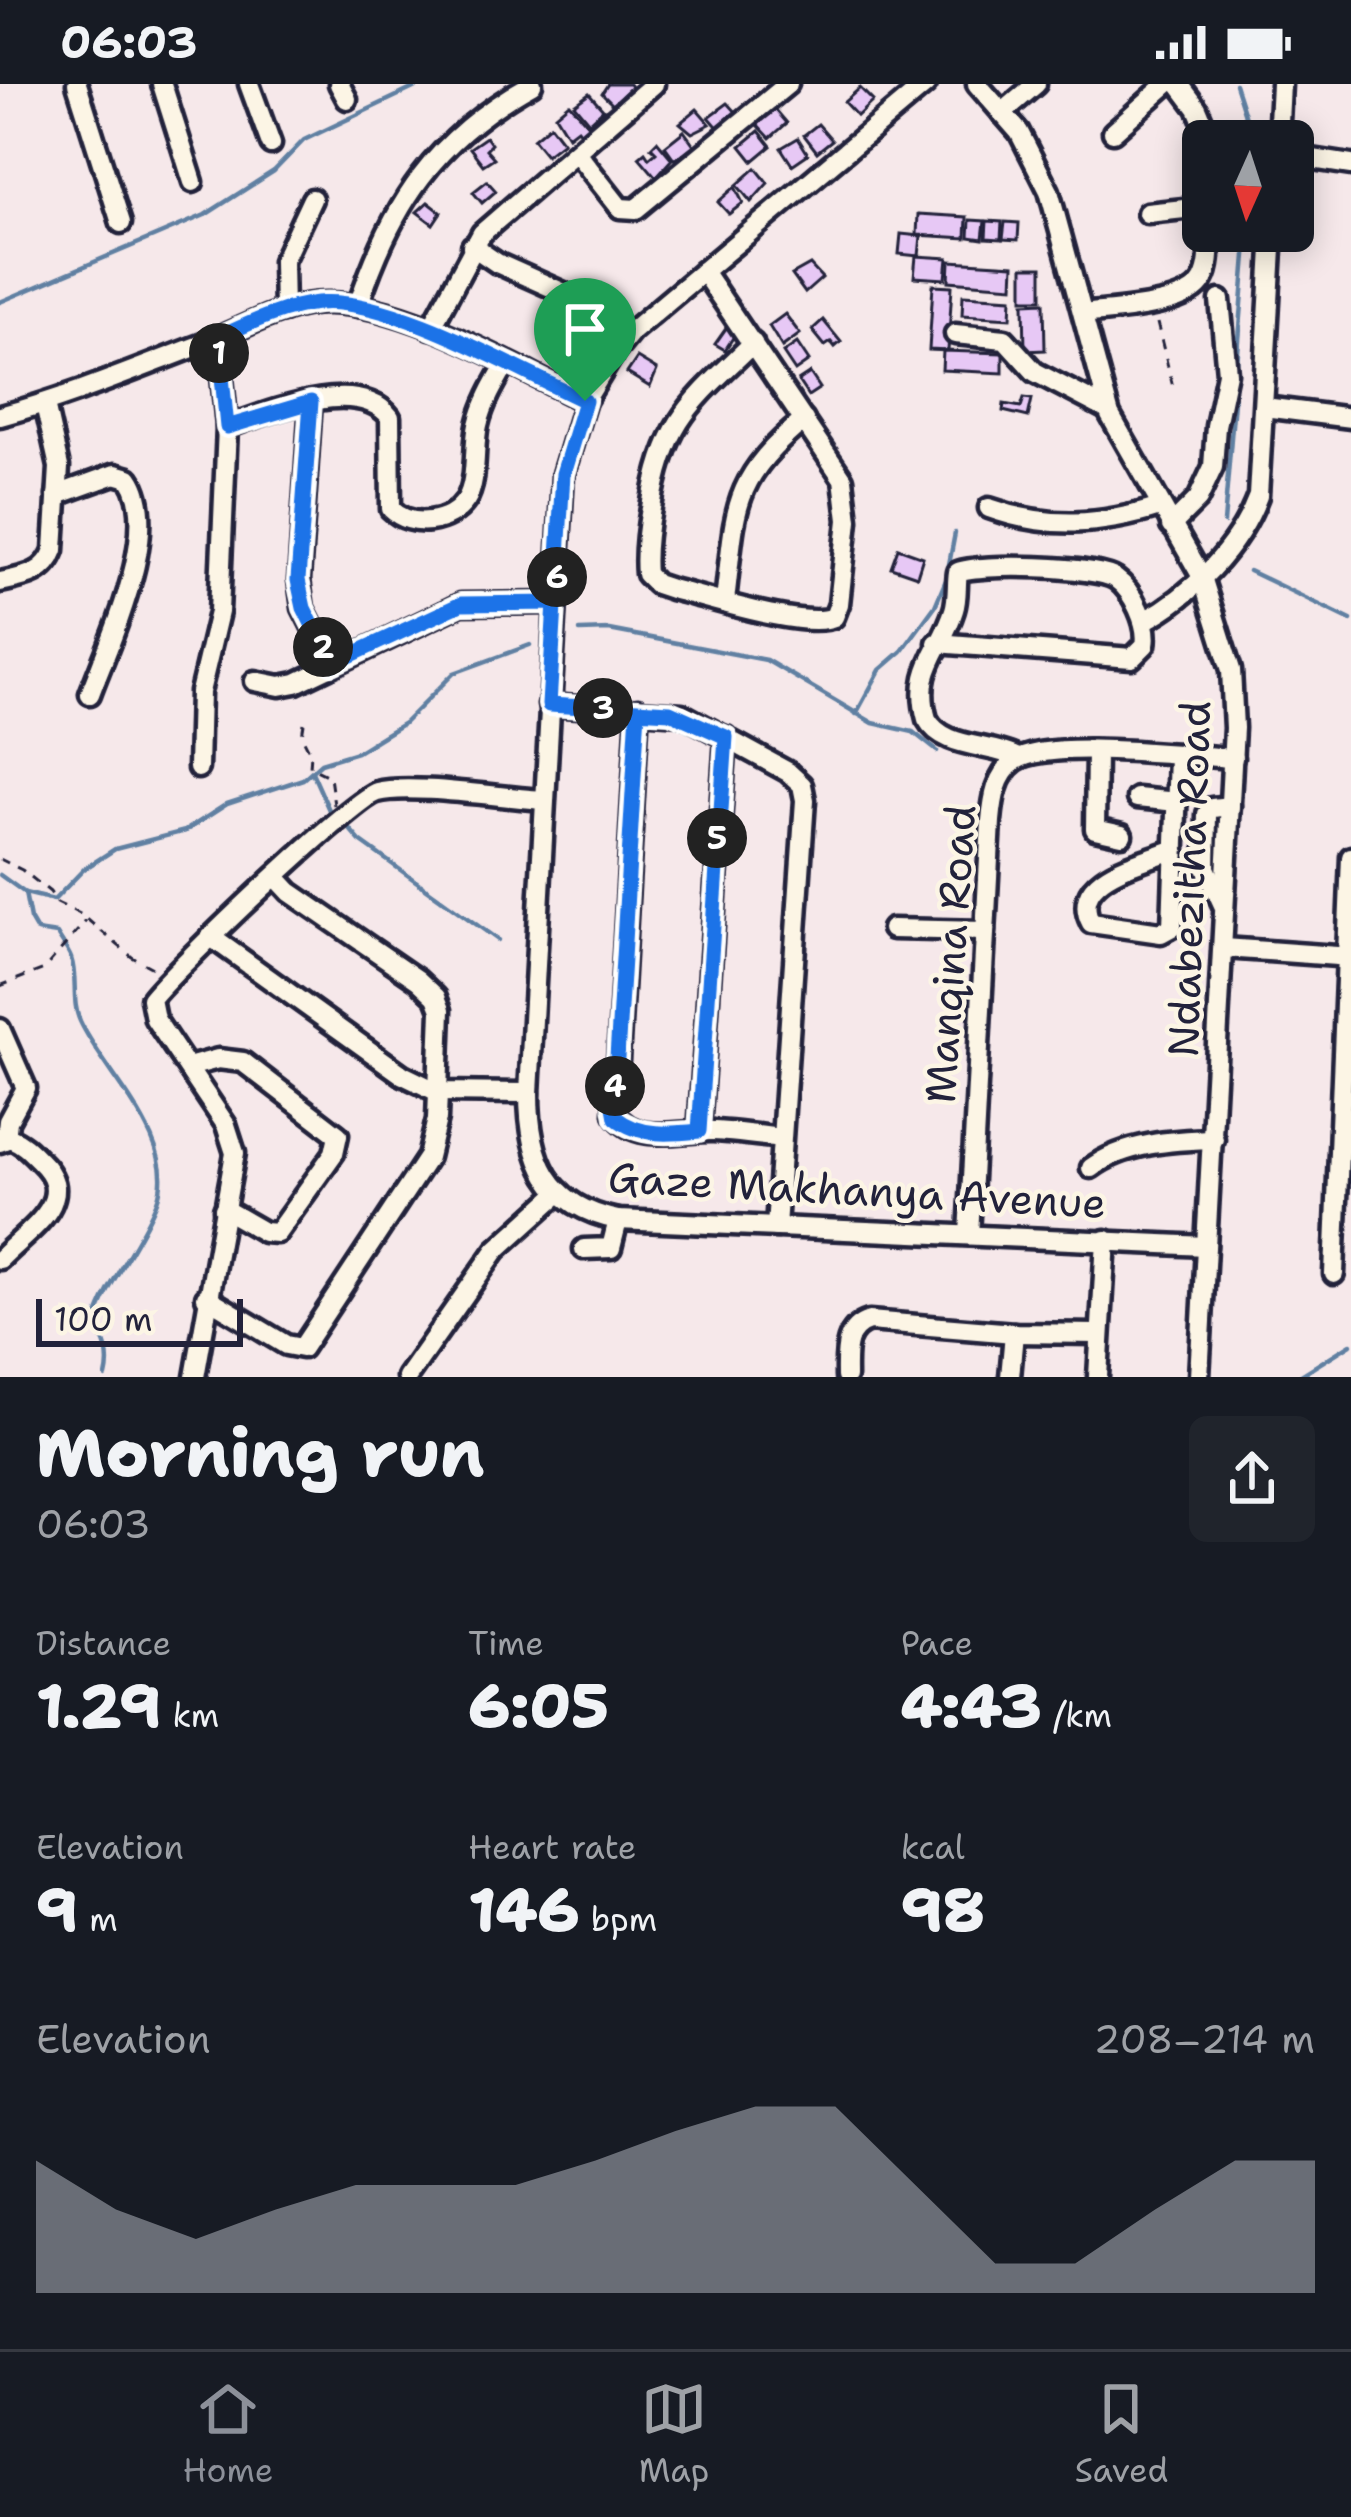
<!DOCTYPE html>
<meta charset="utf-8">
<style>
:root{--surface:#171b24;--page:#20242c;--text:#f1f3f6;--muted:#9ea1a6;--line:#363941;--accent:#8c9099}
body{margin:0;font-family:"Shantell Sans",sans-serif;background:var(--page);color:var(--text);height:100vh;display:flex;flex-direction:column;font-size:45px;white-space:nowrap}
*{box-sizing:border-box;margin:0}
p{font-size:39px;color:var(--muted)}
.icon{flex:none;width:66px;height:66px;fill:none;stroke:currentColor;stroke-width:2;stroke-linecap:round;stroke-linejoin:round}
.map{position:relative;height:1293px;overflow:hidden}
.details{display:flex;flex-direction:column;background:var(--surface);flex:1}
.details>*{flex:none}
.needle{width:78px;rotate:183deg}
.buttons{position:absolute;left:1182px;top:36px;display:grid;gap:24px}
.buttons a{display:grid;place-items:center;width:132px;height:132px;border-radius:18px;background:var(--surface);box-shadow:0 6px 30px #0003;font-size:60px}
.scale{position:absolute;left:36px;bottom:30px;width:207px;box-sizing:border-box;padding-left:12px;border:6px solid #22223b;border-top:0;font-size:33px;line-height:42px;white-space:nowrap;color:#22223b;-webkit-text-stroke:9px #fcf5e5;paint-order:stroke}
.pin{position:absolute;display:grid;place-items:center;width:102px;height:102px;color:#fff;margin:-123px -51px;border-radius:50% 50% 50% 0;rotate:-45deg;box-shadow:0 0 12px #0007}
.pin .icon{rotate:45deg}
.km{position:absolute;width:60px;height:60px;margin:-30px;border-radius:50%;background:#222;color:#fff;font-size:33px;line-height:60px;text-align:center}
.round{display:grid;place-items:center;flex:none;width:126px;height:126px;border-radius:18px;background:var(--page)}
.summary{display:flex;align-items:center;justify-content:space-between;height:204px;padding:0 36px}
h1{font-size:66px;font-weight:800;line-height:90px}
.figures{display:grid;grid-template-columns:repeat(3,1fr);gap:18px;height:204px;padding:12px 36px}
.figures div{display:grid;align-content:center}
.figures b{font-size:60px;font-weight:800}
.figures small{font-size:33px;font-weight:400}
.figures p{font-size:33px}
.chart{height:336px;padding:24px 36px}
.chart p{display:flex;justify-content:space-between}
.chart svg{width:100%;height:216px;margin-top:12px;fill:var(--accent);opacity:.7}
.status{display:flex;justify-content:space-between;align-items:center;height:84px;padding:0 60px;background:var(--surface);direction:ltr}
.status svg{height:33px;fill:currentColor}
.tabs{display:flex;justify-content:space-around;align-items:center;height:168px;border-top:3px solid var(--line);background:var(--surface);font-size:33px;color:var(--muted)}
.tabs a{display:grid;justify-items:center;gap:6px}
.tabs .active{color:var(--accent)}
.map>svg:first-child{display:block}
</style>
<div class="status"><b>06:03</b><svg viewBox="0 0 49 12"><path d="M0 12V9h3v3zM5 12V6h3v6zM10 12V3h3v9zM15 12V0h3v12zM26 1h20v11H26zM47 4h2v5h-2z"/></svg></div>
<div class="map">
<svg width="1351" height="1293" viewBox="0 0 1351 1293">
<rect width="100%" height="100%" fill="#f6e8ea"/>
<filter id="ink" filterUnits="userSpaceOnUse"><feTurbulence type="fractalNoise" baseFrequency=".00833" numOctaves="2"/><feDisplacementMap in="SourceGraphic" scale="24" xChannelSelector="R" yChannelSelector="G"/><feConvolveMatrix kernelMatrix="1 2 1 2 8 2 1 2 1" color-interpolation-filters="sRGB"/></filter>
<g filter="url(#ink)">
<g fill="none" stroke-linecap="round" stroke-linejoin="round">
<g stroke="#6080a2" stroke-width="4.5">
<polyline points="1235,0 1253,56"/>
<polyline points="0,218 205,131 274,87 304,56 422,0"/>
<polyline points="1224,439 1248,147"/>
<polyline points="1249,487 1351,536"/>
<polyline points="580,547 609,546 766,576 873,639 913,648 937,667"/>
<polyline points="856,630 880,586 902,567 935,522 946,496 955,449"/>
<polyline points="312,688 329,726"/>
<polyline points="348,743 360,757 498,856"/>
<path d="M0,791l25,18 5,26 7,12 20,3c4,7 11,16 14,24 7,19 0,44 9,63 23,51 100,121 77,180 -17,43 -49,79 -63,123 12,17 17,33 12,53"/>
<polyline points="25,809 54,816 84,785 115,765 185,747 227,720 303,695 321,679 357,668 404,639 454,589 530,561"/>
<polyline points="1298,1293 1351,1260"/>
</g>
</g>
<g fill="#e7c8f5" stroke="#22223b" stroke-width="3">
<polygon points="629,0 631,3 613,20 602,9 608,0"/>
<polygon points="860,4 873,17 857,32 844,18"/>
<polygon points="589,9 603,25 589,38 574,20"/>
<polygon points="569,19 590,43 581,50 577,45 568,52 555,31"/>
<polygon points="728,19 737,29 733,32 736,36 721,47 709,33"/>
<polygon points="697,25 710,40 692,49 680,39"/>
<polygon points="775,25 787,39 770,54 757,40"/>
<polygon points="818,40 832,56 817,68 804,51"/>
<polygon points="550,41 563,58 546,71 533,55"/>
<polygon points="684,47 694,61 675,76 665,62"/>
<polygon points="759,47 771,62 753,77 741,62"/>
<polygon points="486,53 491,60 486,65 494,74 483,81 470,64"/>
<polygon points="798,54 808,70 792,81 781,64"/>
<polygon points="657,57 672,75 656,93 639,73 645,68 649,74 656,68 651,63"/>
<polygon points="756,84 768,99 751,118 737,101"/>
<polygon points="487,97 496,107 482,119 473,108"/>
<polygon points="735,103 743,119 729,130 718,118"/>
<polygon points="428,118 441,128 433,140 417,128"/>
<polygon points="918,130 967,133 966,154 917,151"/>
<polygon points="970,136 985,137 983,155 969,153"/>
<polygon points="987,137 1002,138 1001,155 986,154"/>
<polygon points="1005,138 1019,139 1018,156 1003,155"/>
<polygon points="901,150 921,152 919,172 899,170"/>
<polygon points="916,172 948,174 946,195 914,193"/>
<polygon points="950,177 1014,181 1013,202 949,197"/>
<polygon points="810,181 822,194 805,209 792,191"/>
<rect x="1023" y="183" width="19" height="32"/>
<polygon points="933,201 952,202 948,267 929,266"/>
<polygon points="963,211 1012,214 1011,234 962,231"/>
<polygon points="1044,218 1045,266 1025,267 1024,219"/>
<polygon points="785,230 800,250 782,263 769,242"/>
<polygon points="823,236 841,258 835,263 831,258 825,262 812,246"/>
<polygon points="727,243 736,249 725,266 715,260"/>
<polygon points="797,259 809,277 795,287 783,269"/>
<polygon points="943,267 1003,269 1003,289 942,286"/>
<polygon points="637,274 657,286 650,303 627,289"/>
<polygon points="810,289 820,304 808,312 798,297"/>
<polygon points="1024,314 1032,315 1028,333 1003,327 1004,320 1021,323"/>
<polygon points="898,464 923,473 917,492 891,483"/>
</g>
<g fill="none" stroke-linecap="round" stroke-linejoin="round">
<defs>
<g id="minor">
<polyline points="77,0 121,139"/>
<polyline points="162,0 193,98"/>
<polyline points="249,0 271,60"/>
<polyline points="339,0 347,15"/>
<path d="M926,0l-294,247 -18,22 -29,48 -22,73 -34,619c0,66 18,113 89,127l588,26"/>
<polyline points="977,0 1019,48 1049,107 1110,331 1202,493 1231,586 1234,644 1199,1293"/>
<polyline points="1179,0 1197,24 1211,57"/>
<polyline points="1002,29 1036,0"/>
<polyline points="1113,48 1167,0"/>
<polyline points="1278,57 1281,0"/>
<polyline points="576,68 620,124 636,125 788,0"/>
<polyline points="1293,72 1351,81"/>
<polyline points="1147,129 1203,123"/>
<polyline points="472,162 497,179 564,209"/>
<path d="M703,187l140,208 5,41 -9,84 -5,13c-29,13 -128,-20 -163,-28l-15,-5 -10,-10c-2,-22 1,-44 5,-66 13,-88 41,-106 102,-165"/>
<path d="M358,222c33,-102 78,-169 174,-222"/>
<polyline points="284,227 283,177 312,115"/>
<path d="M1083,230c30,-4 105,-6 120,-34 8,-15 6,-33 6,-49"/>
<polyline points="431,244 482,149 654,0"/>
<polyline points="955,250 1005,255 1035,288 1108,326"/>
<polyline points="311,318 299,496 303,524 332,581"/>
<polyline points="1264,323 1351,334"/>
<path d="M0,332c71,-19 139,-48 208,-74 39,-15 78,-40 121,-39 79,1 184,64 256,98"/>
<path d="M227,343c40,-14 130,-52 163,-10l1,92c20,20 59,15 75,-9 12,-19 7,-53 12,-75 5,-22 17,-42 28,-61"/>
<path d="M57,411l58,-21 14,4c35,50 -20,164 -39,216"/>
<path d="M989,424c58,21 112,18 171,-1"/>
<polyline points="1171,442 1198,415 1213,383 1216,342 1227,289 1220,216"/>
<path d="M0,498c24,-5 45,-7 54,-32l5,-83 -14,-63"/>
<path d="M725,517c11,-90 4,-120 79,-181"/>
<path d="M1144,537c47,-25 95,-73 114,-125l15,-265"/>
<path d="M937,559l195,15 13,-13c4,-20 -12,-54 -29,-66 -20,-13 -136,-16 -158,-7 -2,12 0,26 -4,38 -13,42 -41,59 -27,109 16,30 63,24 91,39"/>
<polyline points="255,597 280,602 296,599 461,520 555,519"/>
<polyline points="549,621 682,630 788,688 802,701 805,716 776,1143"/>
<path d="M638,625l-23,405c20,31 67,16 98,17 22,1 44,4 67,7"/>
<polyline points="1096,667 1095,745 1122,751"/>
<polyline points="198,684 200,608 219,528 227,343 220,273 213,256"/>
<polyline points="1137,714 1177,718"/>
<path d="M1175,765c-31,13 -108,27 -84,74l70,10 11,-6 6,-171"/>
<polyline points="1223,821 1206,784 1207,730 1212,724 1230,722"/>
<polyline points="892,845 985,847"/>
<polyline points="211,853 403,991 438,1008 529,1009"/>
<polyline points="1224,864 1351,873"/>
<polyline points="0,945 26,1004 8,1037 6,1055"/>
<polyline points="188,983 218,975 243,978 338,1051 334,1069 277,1149 264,1148 224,1125"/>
<polyline points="699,1047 726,653"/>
<path d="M0,1058l10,-4c13,5 21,14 30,23 41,39 -12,69 -40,98"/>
<path d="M1091,1084c33,-25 83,-28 123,-29"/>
<path d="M969,1151l22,-414c2,-22 5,-46 24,-60 32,-23 173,-5 218,-3"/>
<polyline points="584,1165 611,1164 618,1136"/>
<polyline points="1334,1190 1351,773"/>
<polyline points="206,1213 286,1261 302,1264 428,1073 437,1035 441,926 436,913 418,896 290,808 277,794"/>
<path d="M195,1293l40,-224 -9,-28 -71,-106 -4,-20c21,-28 201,-200 226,-207 32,-9 128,6 167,8"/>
<polyline points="407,1293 496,1166 560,1108"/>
<path d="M846,1293c0,-23 -3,-48 23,-56l145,12 85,1"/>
<polyline points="1010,1293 1014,1249"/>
<polyline points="1098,1293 1106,1156"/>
</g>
</defs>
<use href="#minor" stroke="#22223b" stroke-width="27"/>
<g stroke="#22223b" stroke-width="3" stroke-dasharray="9 9" stroke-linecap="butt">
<polyline points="1157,239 1173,303"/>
<polyline points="304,639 302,652 311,670 310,683 330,693 334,721"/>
<polyline points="0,775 22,786 50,808 57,819 82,831 132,873 158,887"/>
<polyline points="0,902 44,885 86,837"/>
</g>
<use href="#minor" stroke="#fcf5e5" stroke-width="18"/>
</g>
</g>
<g fill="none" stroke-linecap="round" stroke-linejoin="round" filter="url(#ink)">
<defs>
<path id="route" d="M585,317c-68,-31 -195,-105 -267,-98 -37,4 -72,22 -105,37l7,17 7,70 84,-25 -13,178 6,28 28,56 129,-60 94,-1 -6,102 89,5 -24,397 2,11c23,19 55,16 83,13l27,-394 -56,-25 -121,-7 14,-231 22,-73"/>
</defs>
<use href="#route" stroke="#fff" stroke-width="24"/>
<use href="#route" stroke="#1a73e8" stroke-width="15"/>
</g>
<g text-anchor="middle" stroke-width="9" stroke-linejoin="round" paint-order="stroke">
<g font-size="42" fill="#22223b" stroke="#fcf5e5">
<text transform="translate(1189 795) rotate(-88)" y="15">Ndabezitha Road</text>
<text transform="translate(950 870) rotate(-86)" y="15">Manqina Road</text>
<text transform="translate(857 1106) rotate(3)" y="15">Gaze Makhanya Avenue</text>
</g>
</g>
</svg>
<div class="buttons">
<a><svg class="needle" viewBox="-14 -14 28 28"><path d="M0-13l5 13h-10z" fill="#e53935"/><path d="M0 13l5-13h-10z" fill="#9ea1a6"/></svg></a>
</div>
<div class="scale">100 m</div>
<div class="pin" style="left:585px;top:317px;background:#1e9e55"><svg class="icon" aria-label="arrive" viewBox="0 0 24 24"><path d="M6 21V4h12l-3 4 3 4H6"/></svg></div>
<b class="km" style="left:219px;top:269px">1</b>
<b class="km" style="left:323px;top:563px">2</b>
<b class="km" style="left:603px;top:624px">3</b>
<b class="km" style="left:615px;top:1002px">4</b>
<b class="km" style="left:717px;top:754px">5</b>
<b class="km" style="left:557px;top:493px">6</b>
</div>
<section class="details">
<div class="summary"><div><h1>Morning run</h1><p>06:03</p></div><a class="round"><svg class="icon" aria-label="share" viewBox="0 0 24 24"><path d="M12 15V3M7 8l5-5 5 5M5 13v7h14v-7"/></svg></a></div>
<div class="figures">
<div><p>Distance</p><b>1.29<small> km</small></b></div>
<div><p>Time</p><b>6:05</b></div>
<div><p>Pace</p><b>4:43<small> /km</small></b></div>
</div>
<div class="figures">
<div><p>Elevation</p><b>9<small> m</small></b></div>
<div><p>Heart rate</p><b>146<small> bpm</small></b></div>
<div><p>kcal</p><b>98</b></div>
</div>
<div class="chart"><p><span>Elevation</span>208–214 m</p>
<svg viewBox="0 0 160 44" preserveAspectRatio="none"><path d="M0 44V17L10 27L20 33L30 27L40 22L50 22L60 22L70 17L80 11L90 6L100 6L110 22L120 38L130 38L140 27L150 17L160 17V44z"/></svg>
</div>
</section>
<nav class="tabs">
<a class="active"><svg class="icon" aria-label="home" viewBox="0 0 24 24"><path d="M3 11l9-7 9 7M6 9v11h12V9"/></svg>Home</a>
<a><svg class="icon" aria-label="map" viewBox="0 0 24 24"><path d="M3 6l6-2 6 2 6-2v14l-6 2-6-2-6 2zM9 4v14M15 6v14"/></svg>Map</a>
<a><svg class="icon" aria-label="saved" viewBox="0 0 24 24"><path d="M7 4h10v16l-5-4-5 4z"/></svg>Saved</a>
</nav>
